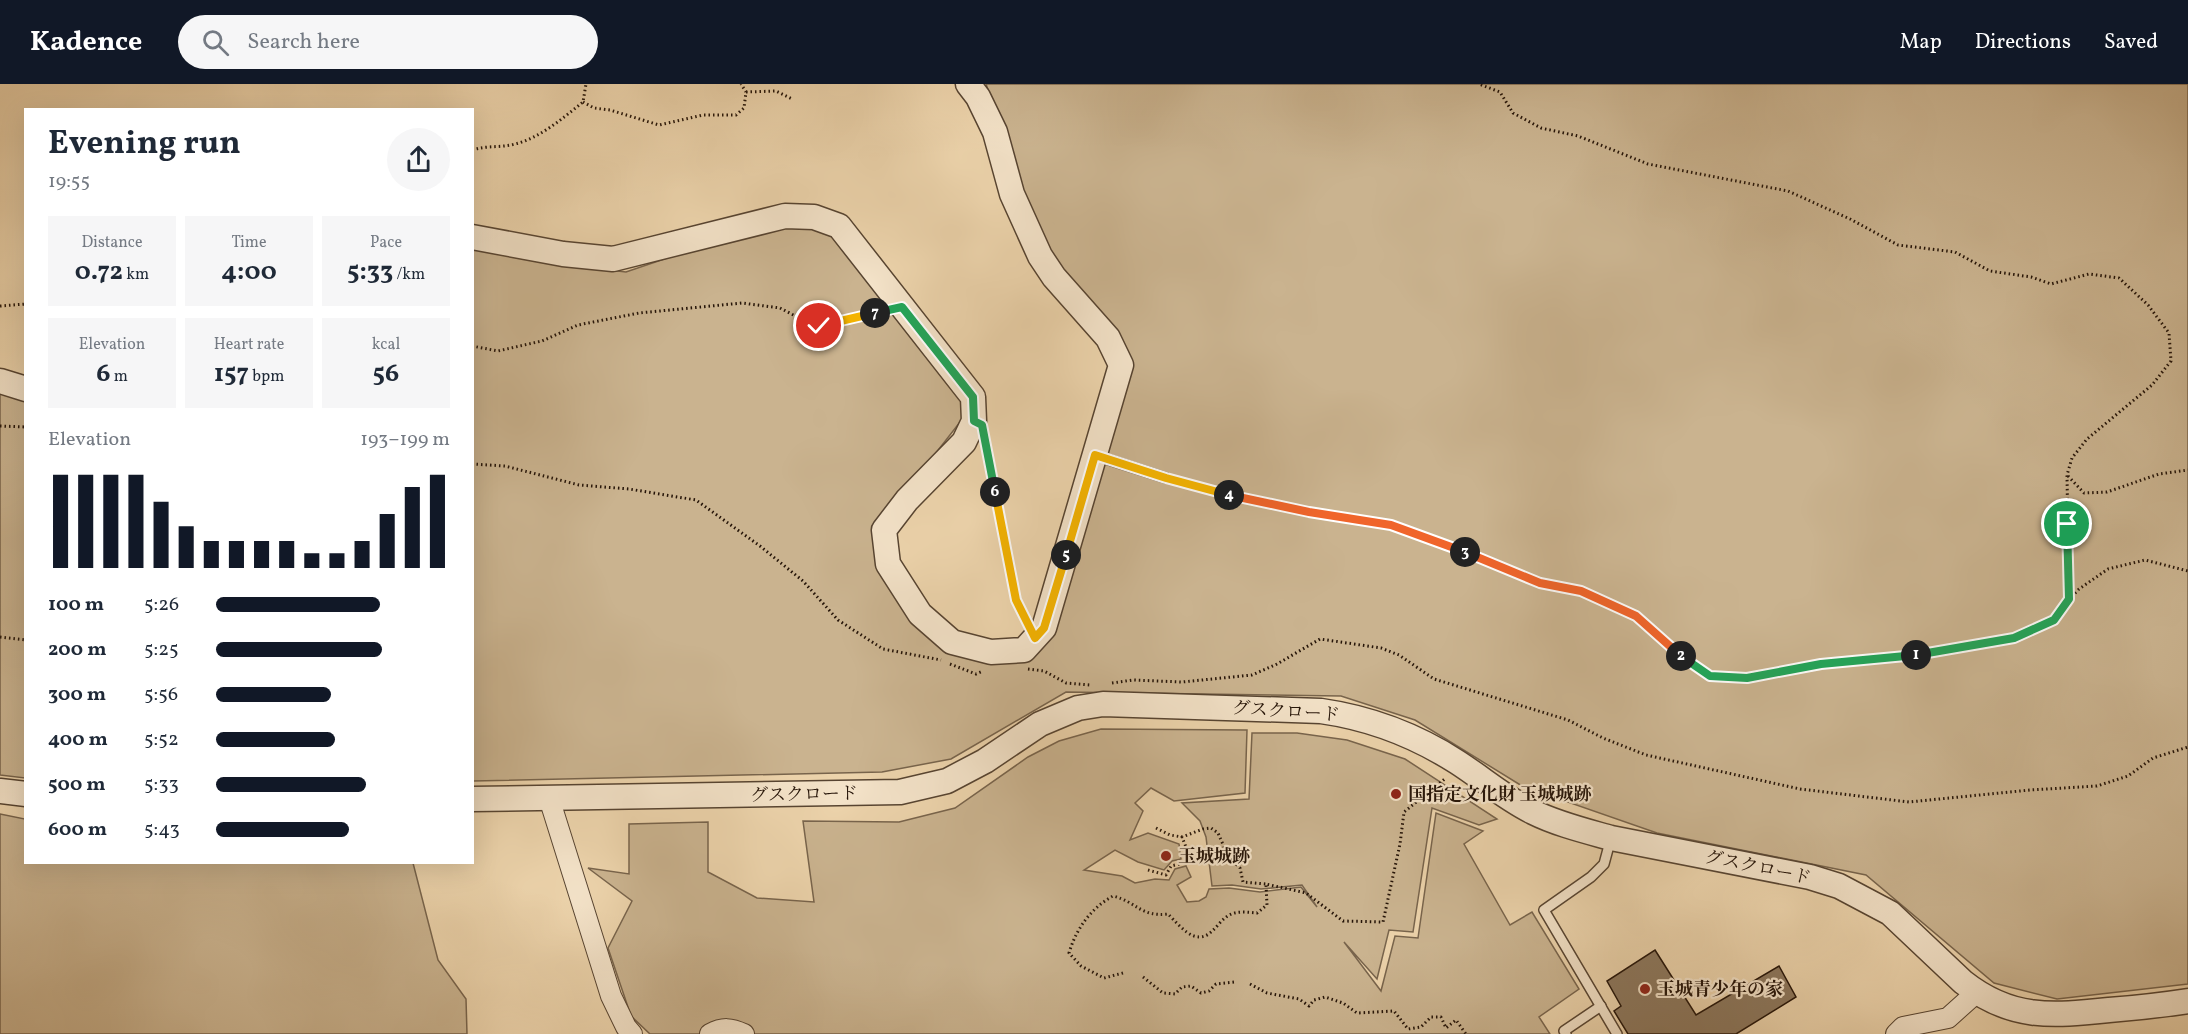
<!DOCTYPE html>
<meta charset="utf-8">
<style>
:root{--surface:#fff;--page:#f6f6f7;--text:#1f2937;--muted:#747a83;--accent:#111827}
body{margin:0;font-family:Vollkorn,"Noto Serif JP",serif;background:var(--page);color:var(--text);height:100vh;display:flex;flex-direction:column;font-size:22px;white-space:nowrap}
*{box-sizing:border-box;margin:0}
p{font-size:20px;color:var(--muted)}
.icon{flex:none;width:33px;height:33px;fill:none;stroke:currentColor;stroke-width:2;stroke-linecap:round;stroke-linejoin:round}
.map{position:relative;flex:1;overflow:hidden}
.details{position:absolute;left:24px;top:24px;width:450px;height:756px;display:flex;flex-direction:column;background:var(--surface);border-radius:0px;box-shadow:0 6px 24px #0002}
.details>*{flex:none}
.pin{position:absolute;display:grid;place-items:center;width:51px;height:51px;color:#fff;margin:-26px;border:3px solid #fff;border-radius:50%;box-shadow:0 2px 6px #0007}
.km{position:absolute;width:30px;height:30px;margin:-15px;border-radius:50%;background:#222;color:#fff;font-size:16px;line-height:30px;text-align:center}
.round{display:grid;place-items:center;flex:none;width:63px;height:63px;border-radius:32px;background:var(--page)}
.overview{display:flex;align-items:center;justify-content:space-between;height:102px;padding:0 24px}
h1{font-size:33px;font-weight:700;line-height:45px}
.metrics{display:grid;grid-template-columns:repeat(3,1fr);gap:9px;height:102px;padding:6px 24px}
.metrics div{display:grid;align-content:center;border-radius:0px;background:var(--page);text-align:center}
.metrics b{font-size:26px;font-weight:700}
.metrics small{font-size:16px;font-weight:400}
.metrics p{font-size:16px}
.chart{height:168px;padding:12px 24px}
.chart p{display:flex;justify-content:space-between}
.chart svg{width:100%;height:108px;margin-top:6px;stroke:var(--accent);stroke-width:6}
ul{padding:0 24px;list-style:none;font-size:20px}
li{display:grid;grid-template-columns:96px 72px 1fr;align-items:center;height:45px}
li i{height:15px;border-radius:8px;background:var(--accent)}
header{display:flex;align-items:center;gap:36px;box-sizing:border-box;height:84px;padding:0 30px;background:var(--accent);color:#fff}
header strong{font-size:28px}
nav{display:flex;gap:33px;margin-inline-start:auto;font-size:21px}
.search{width:420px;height:54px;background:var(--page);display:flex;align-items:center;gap:15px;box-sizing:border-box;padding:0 21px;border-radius:33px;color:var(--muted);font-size:22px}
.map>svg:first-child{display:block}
</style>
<header>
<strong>Kadence</strong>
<div class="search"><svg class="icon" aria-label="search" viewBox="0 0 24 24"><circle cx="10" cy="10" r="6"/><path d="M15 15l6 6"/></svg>Search here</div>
<nav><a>Map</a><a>Directions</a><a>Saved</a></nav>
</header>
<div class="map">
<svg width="2188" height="950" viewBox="0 0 2188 950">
<rect width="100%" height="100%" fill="#ecd3ab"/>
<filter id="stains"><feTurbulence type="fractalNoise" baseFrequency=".00333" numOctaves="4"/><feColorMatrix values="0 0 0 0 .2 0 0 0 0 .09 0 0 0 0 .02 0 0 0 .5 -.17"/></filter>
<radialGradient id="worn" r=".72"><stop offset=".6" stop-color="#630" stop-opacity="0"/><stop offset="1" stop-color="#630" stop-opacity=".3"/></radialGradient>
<g fill="#cab38f" stroke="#78644c" stroke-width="1.5">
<polygon points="986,0 2188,0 2188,900 2057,915 1994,899 1866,791 1657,749 1522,702 1415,636 1341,612 1066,608 951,675 882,688 473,697 472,164 548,179 626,188 747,147 814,140 844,161 960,303 964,333 921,388 882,431 915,540 1031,570 1131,288 1040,157"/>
<polygon points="0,307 25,315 25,694 0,691"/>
<polygon points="1101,645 1247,646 1245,709 1174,717 1151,704 1135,719 1143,727 1130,756 1148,749 1179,760 1181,775 1172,777 1164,786 1138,778 1115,766 1084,786 1122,792 1135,799 1155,795 1169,796 1175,785 1186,782 1191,793 1177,801 1187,818 1199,817 1206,813 1209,805 1229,804 1260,808 1301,803 1317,823 1302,801 1261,805 1232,801 1212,802 1206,753 1200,737 1182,719 1249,715 1252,649 1297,649 1347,656 1405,675 1497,735 1479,741 1432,724 1413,848 1389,846 1377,895 1344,858 1381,907 1395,852 1418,854 1436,729 1483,747 1464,760 1510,841 1532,828 1579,905 1539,933 1550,950 650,950 631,932 608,864 632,817 588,784 629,790 629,740 708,738 708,788 757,814 814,818 803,737 899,738 955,724 1028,673 1059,657"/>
<polygon points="0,730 25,735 26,778 413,779 438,876 466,915 467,950 0,950"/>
</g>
<polygon fill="#8c775d" stroke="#251408" stroke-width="1.5" points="1655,866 1696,931 1779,882 1796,913 1736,950 1628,950 1614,927 1621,922 1607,897"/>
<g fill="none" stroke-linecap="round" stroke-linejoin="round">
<defs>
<g id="service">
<polyline points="1097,372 1166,394"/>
<polyline points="1611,754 1604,780 1591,793 1544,826 1617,950"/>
<polyline points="1566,950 1564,947 1601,922"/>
</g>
<g id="minor">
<polyline points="549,714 611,912 626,943 632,950"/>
<path d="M710,950c13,-7 21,-6 34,0"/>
<polyline points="1896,950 1903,943 1948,934 1977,908"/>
</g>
<g id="tertiary">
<polyline points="472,153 563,170 613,175 785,132 814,133 839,142 973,313 974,337 964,358 907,416 884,446 888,480 920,530 952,558 991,568 1024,566 1044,544 1121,281 1108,254 1054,193 1040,172 1012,110 995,48 978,13 968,0"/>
<polyline points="0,297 26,305"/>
<polyline points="0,707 26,710"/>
<path d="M472,715l428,-7 47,-11 38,-20 55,-37 38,-16 25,-4 218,7c49,7 94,24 136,51 25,16 49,37 76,50 24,12 53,19 78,26l199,39 29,9 51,27 73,69c48,38 89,34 146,28 26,-2 53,-5 79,-9"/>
</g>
</defs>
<use href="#service" stroke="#574431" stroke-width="12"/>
<use href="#minor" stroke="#574431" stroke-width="22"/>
<use href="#tertiary" stroke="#574431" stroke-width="27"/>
<g stroke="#251408" stroke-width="3" stroke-dasharray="1.5 3" stroke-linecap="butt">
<polyline points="746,8 776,7 792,15"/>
<polyline points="583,18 594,24 610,26 659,41 703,31 736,31 744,24 746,8 741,0"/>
<path d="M472,66c17,-5 29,-2 43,-6 25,-6 48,-26 68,-42l3,-18"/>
<polyline points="0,222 26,220"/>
<polyline points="472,262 498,267 542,257 578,241 639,229 742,219 780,224 801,235 819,242 859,234 881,227"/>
<polyline points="0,342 26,343"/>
<polyline points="986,361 1016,516 1025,535"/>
<polyline points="472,380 505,382 579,401 629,405 696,416 760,462 803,497 838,536 883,565 941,576"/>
<polyline points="2068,392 2084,409 2107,408 2159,390 2188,386"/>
<polyline points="1177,397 1240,414 1309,428 1391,441 1465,468 1540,499 1581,507 1636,532 1684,575 1710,592 1747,594 1821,580 1934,570 2014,554 2054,536 2069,515 2067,391 2072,374 2087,355 2152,301 2171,277 2169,249 2148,221 2119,194 2089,190 2051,200 2031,193 1990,187 1955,168 1898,161 1850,135 1788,107 1648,80 1578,52 1541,44 1513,29 1500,8 1479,0"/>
<polyline points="2069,516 2079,505 2108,485 2145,476 2188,487"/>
<polyline points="0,553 26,556"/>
<polyline points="950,580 976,590 983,587"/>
<polyline points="1028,585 1044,587 1066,599 1090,601"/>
<polyline points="1112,599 1133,596 1182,598 1252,591 1277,580 1320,555 1381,564 1399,571 1434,595 1568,636 1603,654 1646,671 1800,705 1909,718 2030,706 2097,702 2128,692 2153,674 2188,663"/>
<polyline points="1156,744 1170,751 1182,753"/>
<polyline points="1148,786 1166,791 1171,782 1188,778 1188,768 1182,753 1203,745 1211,744 1218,749 1228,772 1240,784 1243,798 1266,800"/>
<path d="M1123,889l-19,5 -23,-12 -12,-13c7,-24 22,-45 44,-57 24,6 27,21 55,18 7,7 17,19 26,22 15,5 22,-11 31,-18 9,-8 21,-6 32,-5l10,-8 -1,-21 40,9 37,28 40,1 17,-78 4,-32 42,-34"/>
<polyline points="1143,893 1163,909 1175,910 1182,903 1191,902 1201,909 1209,907 1216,900 1235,898"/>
<polyline points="1250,900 1267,909 1299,915 1309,922 1314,916 1325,913 1343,919 1357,929 1394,927 1408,945 1421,943 1431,933 1441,933 1446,944 1456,936 1466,950"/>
</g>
<use href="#service" stroke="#f3e2c8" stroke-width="9"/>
<use href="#minor" stroke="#f3e2c8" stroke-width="20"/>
<use href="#tertiary" stroke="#f3e2c8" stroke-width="24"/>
</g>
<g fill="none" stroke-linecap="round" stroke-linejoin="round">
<defs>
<polyline id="split-1" points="1916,571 2014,554 2054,536 2069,515 2067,440"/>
<polyline id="split-2" points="1681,572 1710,592 1747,594 1821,580 1916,571"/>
<polyline id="split-3" points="1465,468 1540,499 1581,507 1636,532 1681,572"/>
<polyline id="split-4" points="1229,411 1309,428 1391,441 1465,468"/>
<polyline id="split-5" points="1066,471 1095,371 1166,394 1229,411"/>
<polyline id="split-6" points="995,408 1016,516 1035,554 1044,544 1066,471"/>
<polyline id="split-7" points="875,229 902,223 973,313 974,337 982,341 995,408"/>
<polyline id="split-8" points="819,242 875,229"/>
</defs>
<use href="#split-1" stroke="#fff" stroke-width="12"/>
<use href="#split-2" stroke="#fff" stroke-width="12"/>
<use href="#split-3" stroke="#fff" stroke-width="12"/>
<use href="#split-4" stroke="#fff" stroke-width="12"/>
<use href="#split-5" stroke="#fff" stroke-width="12"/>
<use href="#split-6" stroke="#fff" stroke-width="12"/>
<use href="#split-7" stroke="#fff" stroke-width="12"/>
<use href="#split-8" stroke="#fff" stroke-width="12"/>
<use href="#split-1" stroke="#22a559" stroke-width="8"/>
<use href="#split-2" stroke="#22a559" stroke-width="8"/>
<use href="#split-3" stroke="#f0652b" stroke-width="8"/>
<use href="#split-4" stroke="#f0652b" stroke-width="8"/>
<use href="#split-5" stroke="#f5b400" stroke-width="8"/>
<use href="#split-6" stroke="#f5b400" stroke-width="8"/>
<use href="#split-7" stroke="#22a559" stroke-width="8"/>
<use href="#split-8" stroke="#f5b400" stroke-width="8"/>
</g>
<g fill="#8f2418" stroke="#f3e2c8" stroke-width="2">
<circle cx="1396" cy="710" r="6"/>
<circle cx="1166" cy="772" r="6"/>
<circle cx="1645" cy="905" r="6"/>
</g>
<g text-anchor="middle" stroke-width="4.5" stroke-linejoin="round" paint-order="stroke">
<g font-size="18" fill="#251408" stroke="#f3e2c8">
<text transform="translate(1286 627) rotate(4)" y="6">グスクロード</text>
<text transform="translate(804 710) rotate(-1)" y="6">グスクロード</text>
<text transform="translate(1758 783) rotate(12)" y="6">グスクロード</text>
</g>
<g font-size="18" font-weight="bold" fill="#251408" stroke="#f3e2c8" text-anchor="start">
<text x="1408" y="716">国指定文化財 玉城城跡</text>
<text x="1178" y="778">玉城城跡</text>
<text x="1657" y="911">玉城青少年の家</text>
</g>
</g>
<rect width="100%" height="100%" filter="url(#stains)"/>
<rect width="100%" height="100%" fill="url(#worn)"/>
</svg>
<div class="pin" style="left:2067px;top:440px;background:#1e9e55"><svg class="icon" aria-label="arrive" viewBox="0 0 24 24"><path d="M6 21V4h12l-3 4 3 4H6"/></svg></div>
<div class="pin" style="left:819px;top:242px;background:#d93025"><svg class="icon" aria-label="check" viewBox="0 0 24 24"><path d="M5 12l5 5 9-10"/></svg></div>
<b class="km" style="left:1916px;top:571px">1</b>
<b class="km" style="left:1681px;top:572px">2</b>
<b class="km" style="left:1465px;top:468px">3</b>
<b class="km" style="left:1229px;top:411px">4</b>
<b class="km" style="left:1066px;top:471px">5</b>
<b class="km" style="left:995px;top:408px">6</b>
<b class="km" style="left:875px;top:229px">7</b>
<section class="details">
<div class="overview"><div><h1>Evening run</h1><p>19:55</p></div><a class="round"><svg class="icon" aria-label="share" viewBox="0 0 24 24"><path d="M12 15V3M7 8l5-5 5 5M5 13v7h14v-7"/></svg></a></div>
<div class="metrics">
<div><p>Distance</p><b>0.72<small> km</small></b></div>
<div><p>Time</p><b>4:00</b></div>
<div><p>Pace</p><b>5:33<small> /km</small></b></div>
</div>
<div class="metrics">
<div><p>Elevation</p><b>6<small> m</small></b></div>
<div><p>Heart rate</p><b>157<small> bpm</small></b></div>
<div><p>kcal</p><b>56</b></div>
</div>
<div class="chart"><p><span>Elevation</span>193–199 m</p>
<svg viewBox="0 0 160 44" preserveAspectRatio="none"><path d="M5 44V6M15 44V6M25 44V6M35 44V6M45 44V17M55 44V27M65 44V33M75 44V33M85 44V33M95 44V33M105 44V38M115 44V38M125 44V33M135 44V22M145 44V11M155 44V6"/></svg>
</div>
<ul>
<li><b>100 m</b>5:26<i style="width:70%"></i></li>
<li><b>200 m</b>5:25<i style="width:71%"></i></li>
<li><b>300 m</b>5:56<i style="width:49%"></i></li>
<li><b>400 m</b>5:52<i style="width:51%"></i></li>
<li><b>500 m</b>5:33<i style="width:64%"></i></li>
<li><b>600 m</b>5:43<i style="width:57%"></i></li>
</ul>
</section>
</div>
